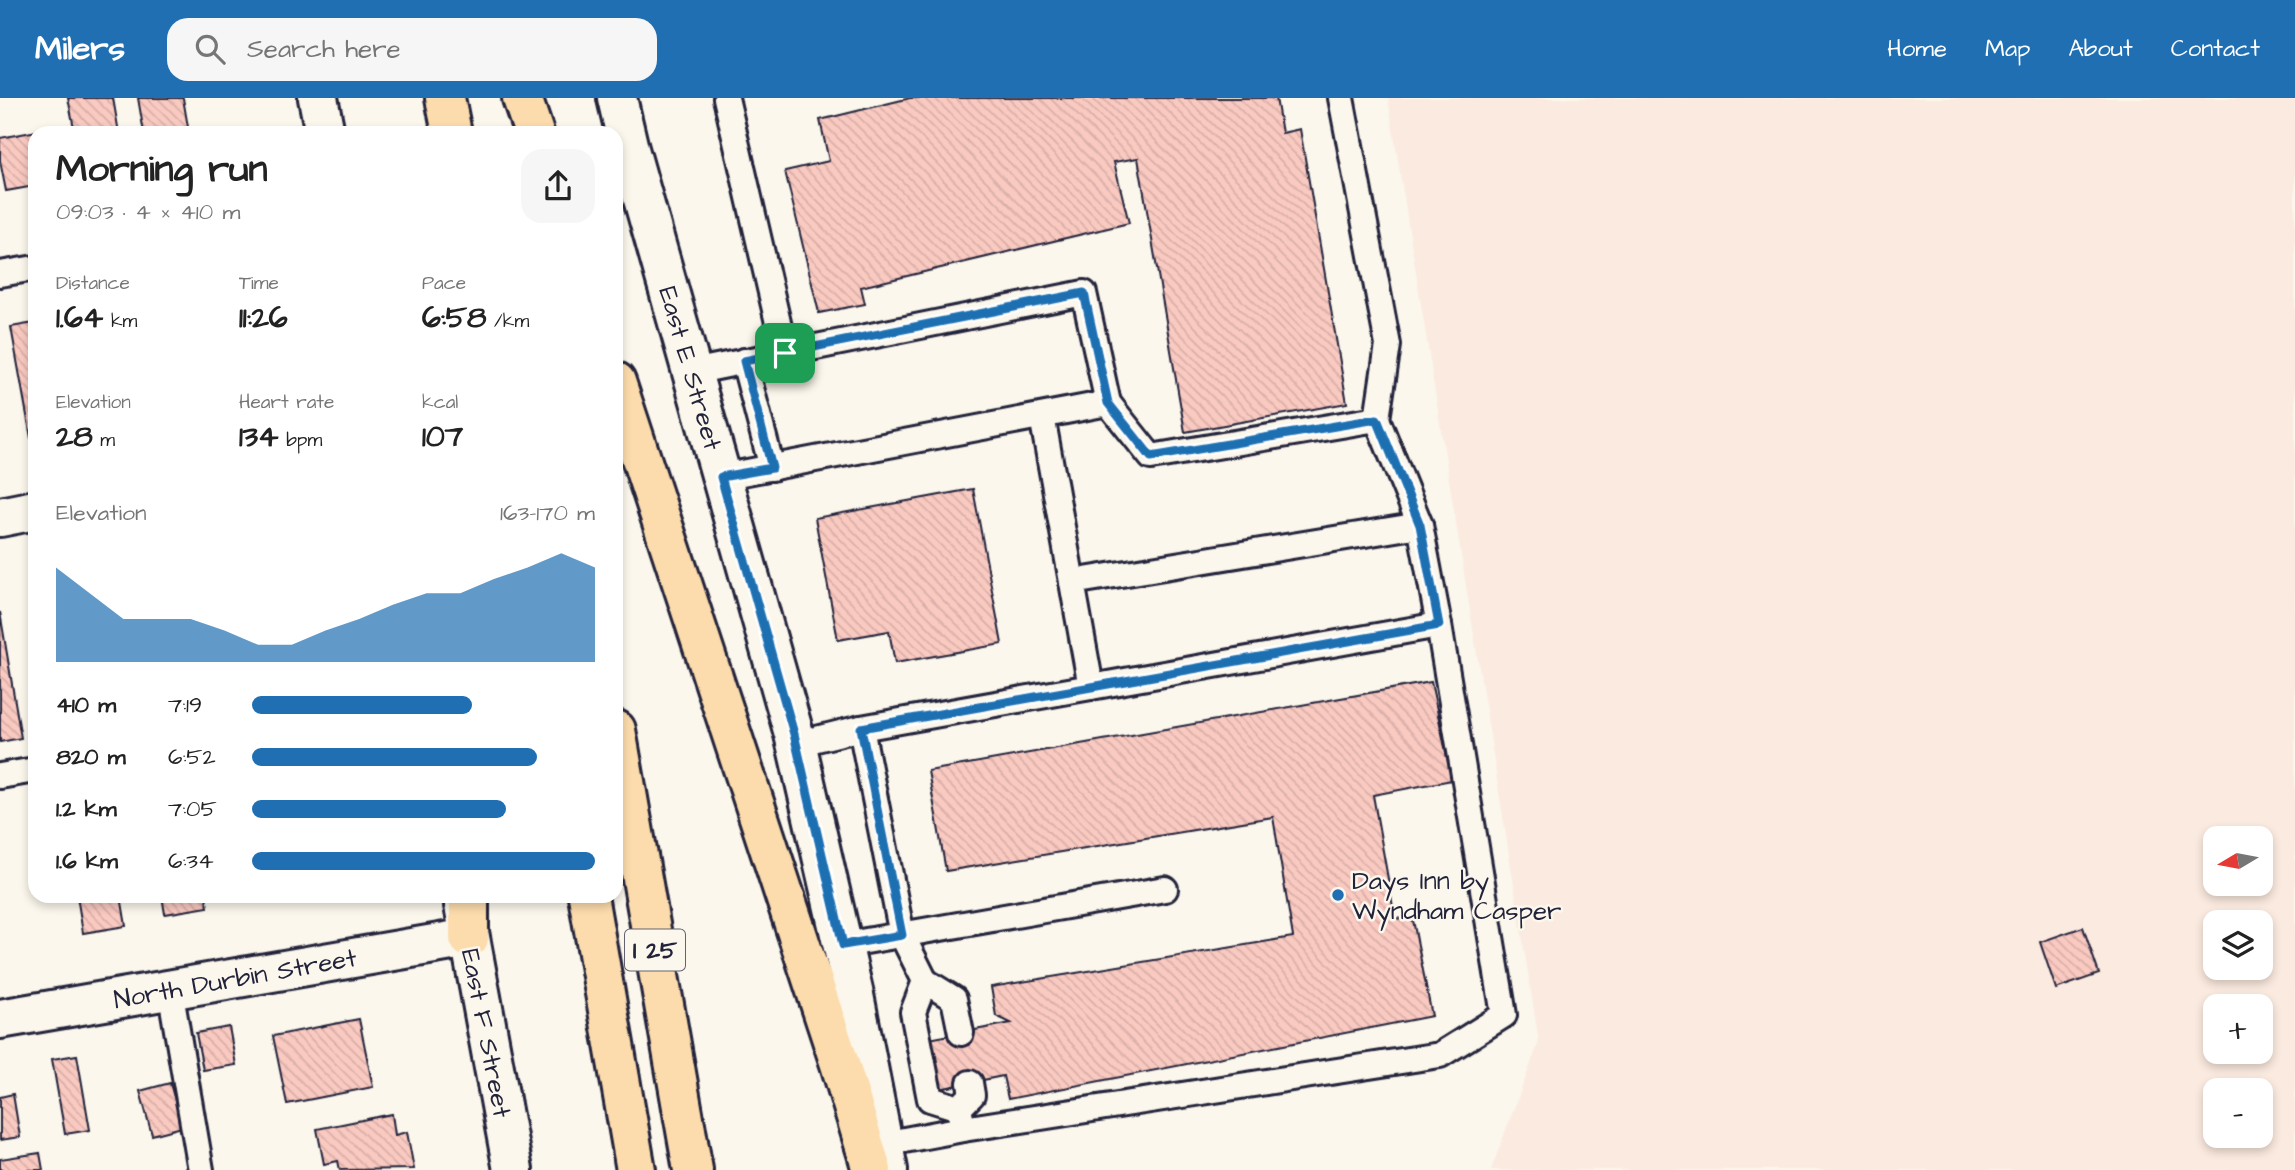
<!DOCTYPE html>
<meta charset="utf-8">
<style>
:root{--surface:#fff;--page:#f6f6f6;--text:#222;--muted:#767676;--accent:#1f6fb2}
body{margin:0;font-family:"Architects Daughter",sans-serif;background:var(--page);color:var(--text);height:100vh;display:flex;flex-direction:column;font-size:26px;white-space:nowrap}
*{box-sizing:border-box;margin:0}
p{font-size:23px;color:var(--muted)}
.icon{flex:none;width:38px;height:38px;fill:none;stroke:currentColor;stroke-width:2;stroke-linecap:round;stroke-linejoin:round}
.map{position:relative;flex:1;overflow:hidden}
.panel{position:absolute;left:28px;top:28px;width:595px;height:777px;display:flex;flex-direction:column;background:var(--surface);border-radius:21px;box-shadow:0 4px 10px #0003}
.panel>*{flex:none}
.needle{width:46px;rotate:260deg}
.fabs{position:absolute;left:2203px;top:728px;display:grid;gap:14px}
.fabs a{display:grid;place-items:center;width:70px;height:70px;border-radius:14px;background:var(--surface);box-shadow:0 4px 10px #0003;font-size:35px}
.pin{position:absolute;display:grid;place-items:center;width:60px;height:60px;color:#fff;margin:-30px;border-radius:14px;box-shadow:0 4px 10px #0006}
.round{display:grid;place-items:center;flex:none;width:74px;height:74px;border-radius:21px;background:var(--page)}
.headline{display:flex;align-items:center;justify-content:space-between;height:119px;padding:0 28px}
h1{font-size:38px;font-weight:800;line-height:52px}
.stats{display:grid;grid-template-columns:repeat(3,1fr);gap:10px;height:119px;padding:7px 28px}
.stats div{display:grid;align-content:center}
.stats b{font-size:30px;font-weight:800}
.stats small{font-size:19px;font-weight:400}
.stats p{font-size:19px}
.chart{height:196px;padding:14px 28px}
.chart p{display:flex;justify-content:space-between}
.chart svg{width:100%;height:126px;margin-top:7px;fill:var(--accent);opacity:.7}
ul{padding:0 28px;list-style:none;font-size:23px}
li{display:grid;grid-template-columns:112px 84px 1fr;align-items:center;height:52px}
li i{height:18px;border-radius:9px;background:var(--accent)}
header{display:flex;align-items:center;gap:42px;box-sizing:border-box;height:98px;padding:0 35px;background:var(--accent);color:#fff}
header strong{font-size:33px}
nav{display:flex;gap:38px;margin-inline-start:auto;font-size:24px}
.search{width:490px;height:63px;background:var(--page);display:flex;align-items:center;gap:18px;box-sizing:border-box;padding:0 24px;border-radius:21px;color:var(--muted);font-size:26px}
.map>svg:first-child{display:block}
</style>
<header>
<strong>Milers</strong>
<div class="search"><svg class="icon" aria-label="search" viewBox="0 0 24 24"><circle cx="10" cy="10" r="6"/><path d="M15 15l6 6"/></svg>Search here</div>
<nav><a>Home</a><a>Map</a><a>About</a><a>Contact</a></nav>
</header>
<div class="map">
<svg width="2295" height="1072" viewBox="0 0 2295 1072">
<defs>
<pattern id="building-back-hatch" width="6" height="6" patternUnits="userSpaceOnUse" patternTransform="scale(1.75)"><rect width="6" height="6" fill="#facac1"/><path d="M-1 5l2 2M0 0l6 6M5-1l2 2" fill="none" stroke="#d6ada7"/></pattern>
</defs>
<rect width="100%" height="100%" fill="#fbf7ec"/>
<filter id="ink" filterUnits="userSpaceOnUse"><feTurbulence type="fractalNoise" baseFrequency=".0143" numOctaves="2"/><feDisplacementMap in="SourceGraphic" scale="14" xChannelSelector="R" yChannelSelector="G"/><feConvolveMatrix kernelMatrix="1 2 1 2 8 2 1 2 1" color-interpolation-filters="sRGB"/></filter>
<g filter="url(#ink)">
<path fill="#fbeadf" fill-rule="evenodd" d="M1388,0h907v1072h-804l48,-128zM2216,740h45v46h-45zM2216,824h45v46h-45zM2216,908h45v46h-45zM2216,992h45v46h-45z"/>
<g fill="url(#building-back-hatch)" stroke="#22223b" stroke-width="2">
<polygon points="68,0 113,0 119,35 75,35"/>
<polygon points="138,0 183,0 189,35 144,35"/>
<polygon points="910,0 1276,0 1282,35 1300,31 1347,305 1185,334 1138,60 1114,64 1129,125 861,189 865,206 819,215 785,73 829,63 820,22"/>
<polygon points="37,33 35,88 6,93 0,63 0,40"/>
<polygon points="34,225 35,339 31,340 11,229"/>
<polygon points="973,391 1002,546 895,565 889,533 838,542 815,420"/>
<polygon points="0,514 21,640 0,644"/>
<polygon points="1431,584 1452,682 1373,697 1395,820 1413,822 1432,918 1008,1001 1003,978 939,991 929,941 1011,925 996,918 991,889 1293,839 1273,719 946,773 928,673"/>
<polygon points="77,798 121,798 126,828 83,835"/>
<polygon points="162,798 206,798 208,809 165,816"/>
<polygon points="2083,829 2099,876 2056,891 2040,844"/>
<polygon points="359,921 373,989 287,1006 273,938"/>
<polygon points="229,929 236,967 203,972 196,935"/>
<polygon points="77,957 90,1032 65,1036 52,961"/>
<polygon points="170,985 182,1029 152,1037 140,993"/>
<polygon points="13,996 20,1039 0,1042 0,999"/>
<polygon points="392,1016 395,1037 407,1034 414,1071 340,1072 338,1063 324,1066 317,1031"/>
<polygon points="40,1055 43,1072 0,1072 0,1061"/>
</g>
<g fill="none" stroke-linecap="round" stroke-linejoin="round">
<defs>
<g id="lane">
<polyline points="726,0 785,255"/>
<polyline points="0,176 35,170"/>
<polyline points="744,263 772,370"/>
<polyline points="692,274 1084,195 1108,305 721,379"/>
<polyline points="1108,305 1151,359 1377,321 1388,247 1341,0"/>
<polyline points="1377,321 1420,427"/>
<polyline points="1072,484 1420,427 1439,527 1091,589"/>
<polyline points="861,630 902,837 925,883 913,914 930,1001 959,1010 963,1031"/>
<polyline points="796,646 861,630 1091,589 1042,318"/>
<polyline points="0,678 35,672"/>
<polyline points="843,847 1165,791"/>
<polyline points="925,883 954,901 961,935"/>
<polyline points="170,891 201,1072"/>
<polyline points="959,1010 972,997 970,985"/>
<polyline points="883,1046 963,1031 1440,957 1504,917 1439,527"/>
</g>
<g id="street">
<polyline points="0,419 35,412"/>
<polyline points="0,921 469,840"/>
</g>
<g id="secondary">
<polyline points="318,0 325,35"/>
<polyline points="617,0 629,51 794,636 854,897 888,1072"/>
<polyline points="464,807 513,1072"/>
</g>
<g id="highway">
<polyline points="445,0 452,35"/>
<polyline points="522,0 534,35"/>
<polyline points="616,284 840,966 872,1072"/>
<polyline points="616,632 693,1072"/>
<polyline points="469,798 469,840"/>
<polyline points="588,798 636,1072"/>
</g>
</defs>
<use href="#lane" stroke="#22223b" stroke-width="30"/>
<use href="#street" stroke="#22223b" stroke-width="44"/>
<use href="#secondary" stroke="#22223b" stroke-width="44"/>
<use href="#highway" stroke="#22223b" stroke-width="44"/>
<use href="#lane" stroke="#fbf7ec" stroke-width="24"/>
<use href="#street" stroke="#fbf7ec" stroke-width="38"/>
<use href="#secondary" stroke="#fbf7ec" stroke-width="38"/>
<use href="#highway" stroke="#fcdcac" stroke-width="38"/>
</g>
</g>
<g fill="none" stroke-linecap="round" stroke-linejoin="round" filter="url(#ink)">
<defs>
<polygon id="route" points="1084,195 1108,305 1151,359 1377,321 1420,427 1439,527 861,630 902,837 843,847 794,636 721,379 772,370 744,263"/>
</defs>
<use href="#route" stroke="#fff" stroke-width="14"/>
<use href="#route" stroke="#1f6fb2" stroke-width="9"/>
</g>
<circle fill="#1f6fb2" stroke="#fbf7ec" stroke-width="2.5" cx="1338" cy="797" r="7"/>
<g text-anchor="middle" stroke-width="5" stroke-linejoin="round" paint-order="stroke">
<rect fill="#fbf7ec" stroke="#636270" stroke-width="2" x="625" y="831.5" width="60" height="41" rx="5"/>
<g font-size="24" font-weight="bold" fill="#22223b">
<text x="655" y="860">I 25</text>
</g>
<g font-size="26" fill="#22223b" stroke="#fbf7ec">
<text transform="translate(691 270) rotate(74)" y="9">East E Street</text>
<text transform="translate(235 880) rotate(-10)" y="9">North Durbin Street</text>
<text transform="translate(487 935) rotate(79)" y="9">East F Street</text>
</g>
<g font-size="26" fill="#22223b" stroke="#fbf7ec" text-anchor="start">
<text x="1352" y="791">Days Inn by<tspan x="1352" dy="30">Wyndham Casper</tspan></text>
</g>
</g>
</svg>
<div class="fabs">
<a><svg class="needle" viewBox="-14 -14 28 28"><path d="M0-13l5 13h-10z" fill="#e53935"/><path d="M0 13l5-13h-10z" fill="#767676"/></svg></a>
<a><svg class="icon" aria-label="layers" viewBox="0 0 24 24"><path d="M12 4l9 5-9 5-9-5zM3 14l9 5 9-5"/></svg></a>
<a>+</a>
<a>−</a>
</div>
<div class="pin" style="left:785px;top:255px;background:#1e9e55"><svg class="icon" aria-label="arrive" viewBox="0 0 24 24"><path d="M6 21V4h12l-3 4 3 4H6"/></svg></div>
<section class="panel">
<div class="headline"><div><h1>Morning run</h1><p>09:03 · 4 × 410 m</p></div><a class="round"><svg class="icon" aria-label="share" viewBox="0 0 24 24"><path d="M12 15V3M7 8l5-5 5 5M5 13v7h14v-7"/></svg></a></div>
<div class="stats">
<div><p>Distance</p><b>1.64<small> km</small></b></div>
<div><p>Time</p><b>11:26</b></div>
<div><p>Pace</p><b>6:58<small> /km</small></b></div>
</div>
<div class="stats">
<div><p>Elevation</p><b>28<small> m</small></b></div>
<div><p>Heart rate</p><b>134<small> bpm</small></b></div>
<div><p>kcal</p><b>107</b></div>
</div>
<div class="chart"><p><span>Elevation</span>163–170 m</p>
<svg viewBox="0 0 160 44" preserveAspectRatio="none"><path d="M0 44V11L10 20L20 29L30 29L40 29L50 33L60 38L70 38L80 33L90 29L100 24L110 20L120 20L130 15L140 11L150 6L160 11V44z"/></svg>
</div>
<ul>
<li><b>410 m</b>7:19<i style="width:64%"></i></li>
<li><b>820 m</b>6:52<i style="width:83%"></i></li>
<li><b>1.2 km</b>7:05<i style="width:74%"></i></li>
<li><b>1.6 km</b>6:34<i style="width:100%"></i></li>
</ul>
</section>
</div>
